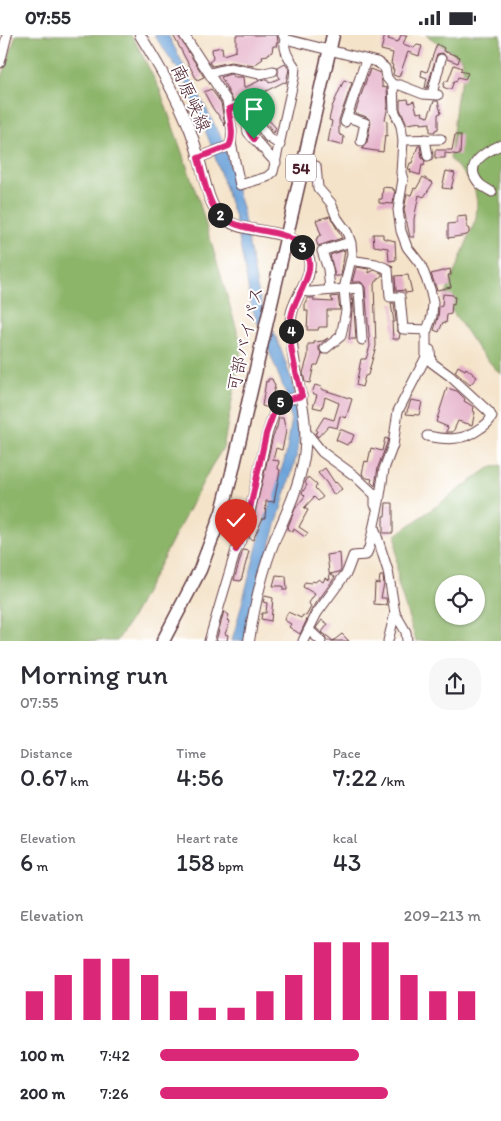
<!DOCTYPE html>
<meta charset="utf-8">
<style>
:root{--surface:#fff;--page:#f7f7f7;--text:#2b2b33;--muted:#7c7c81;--accent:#db2777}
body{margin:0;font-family:Itim,"Klee One",sans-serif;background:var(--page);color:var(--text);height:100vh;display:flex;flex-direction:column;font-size:19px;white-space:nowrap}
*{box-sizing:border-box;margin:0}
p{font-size:16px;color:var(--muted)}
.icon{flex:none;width:28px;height:28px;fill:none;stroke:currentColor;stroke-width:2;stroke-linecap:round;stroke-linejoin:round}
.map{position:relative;height:606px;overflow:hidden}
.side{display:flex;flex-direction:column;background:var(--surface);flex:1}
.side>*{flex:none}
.buttons{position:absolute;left:435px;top:540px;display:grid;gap:10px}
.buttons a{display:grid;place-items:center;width:50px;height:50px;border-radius:50%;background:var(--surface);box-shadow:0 1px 4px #0004;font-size:25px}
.pin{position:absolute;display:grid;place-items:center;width:42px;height:42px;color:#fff;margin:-51px -21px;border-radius:50% 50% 50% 0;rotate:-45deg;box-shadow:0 0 5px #0007}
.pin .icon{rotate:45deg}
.km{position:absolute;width:25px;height:25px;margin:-12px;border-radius:50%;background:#222;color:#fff;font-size:14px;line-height:25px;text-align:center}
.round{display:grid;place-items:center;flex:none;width:52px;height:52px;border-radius:20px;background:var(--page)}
.headline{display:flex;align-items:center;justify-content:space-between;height:85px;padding:0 20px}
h1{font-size:28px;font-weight:600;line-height:38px}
.metrics{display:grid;grid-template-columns:repeat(3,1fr);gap:8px;height:85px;padding:5px 20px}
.metrics div{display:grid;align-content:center}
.metrics b{font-size:25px;font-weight:600}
.metrics small{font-size:14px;font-weight:400}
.metrics p{font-size:14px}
.chart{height:140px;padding:10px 20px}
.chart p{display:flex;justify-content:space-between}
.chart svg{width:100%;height:90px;margin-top:5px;stroke:var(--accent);stroke-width:6}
ul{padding:0 20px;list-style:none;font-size:16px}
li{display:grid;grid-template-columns:80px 60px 1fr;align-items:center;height:38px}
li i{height:12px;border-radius:6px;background:var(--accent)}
.status{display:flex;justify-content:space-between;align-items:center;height:35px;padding:0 25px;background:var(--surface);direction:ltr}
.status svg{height:14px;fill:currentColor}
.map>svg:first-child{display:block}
</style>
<div class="status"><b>07:55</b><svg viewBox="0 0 49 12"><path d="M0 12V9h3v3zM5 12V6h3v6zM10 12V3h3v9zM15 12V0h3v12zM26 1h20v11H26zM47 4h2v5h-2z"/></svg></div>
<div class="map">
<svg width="501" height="606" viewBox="0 0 501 606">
<rect width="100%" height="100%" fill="#fff"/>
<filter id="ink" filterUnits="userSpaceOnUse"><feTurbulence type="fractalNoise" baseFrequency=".02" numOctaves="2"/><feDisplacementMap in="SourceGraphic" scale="10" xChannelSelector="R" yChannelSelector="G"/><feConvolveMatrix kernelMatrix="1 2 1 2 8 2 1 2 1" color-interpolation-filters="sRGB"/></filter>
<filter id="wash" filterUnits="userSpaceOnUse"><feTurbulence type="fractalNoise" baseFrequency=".0096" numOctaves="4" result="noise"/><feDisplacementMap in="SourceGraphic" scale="20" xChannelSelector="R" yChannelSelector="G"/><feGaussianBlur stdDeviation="1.12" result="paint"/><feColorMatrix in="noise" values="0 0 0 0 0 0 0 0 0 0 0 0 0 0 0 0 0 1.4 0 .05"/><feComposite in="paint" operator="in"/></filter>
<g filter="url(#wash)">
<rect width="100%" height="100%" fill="#f4e3c9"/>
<g fill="#8db56b" stroke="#6c6a4b" fill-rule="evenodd">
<polygon points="16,0 131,0 136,8 160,55 198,163 242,312 223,413 211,432 131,584 117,606 0,606 0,49"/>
<polygon points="426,0 501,0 501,340 478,314 444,264 476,184 477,167 474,150 450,124 457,61 464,38 461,23"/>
<path d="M501,430v176h-85l-18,-58 -2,-31v-17l93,-67zM444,549h32v32h-32z"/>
</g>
<polygon fill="#6aa2d9" stroke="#5a6082" points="154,0 168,0 223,106 242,173 257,252 265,280 277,304 292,346 300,381 298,416 258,551 244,606 232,606 262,493 286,420 291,389 288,364 252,273 235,183 211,110 184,43"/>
<g id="blocks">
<g fill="#e5b1c9">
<polygon points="173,0 178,0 204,42 197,45"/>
<polygon points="236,0 277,0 278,8 276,8 277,11 273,11 272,17 268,19 268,20 262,21 263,24 254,30 254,31 231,27 212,31 209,27 213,24 212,14 222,12 223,20 236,16"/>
<polygon points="385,0 390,0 388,4 398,7 401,0 407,0 403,9 414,13 417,10 422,11 419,21 408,17 399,42 393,40 394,34 392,34 393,30 391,29 393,18 381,15"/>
<polygon points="437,9 444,13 443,16 460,22 458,28 447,24 443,18 437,19 427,53 425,53 427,43 421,41 422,35 427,37"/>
<polygon points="285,29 289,34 286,48 284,47 256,61 266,82 276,93 274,98 264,85 256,66 245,62 233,66 221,42 230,39 233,40 233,42 243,42 244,53 259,46 258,45 267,44 269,48 280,43 278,40 278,33"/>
<polygon points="454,30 462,33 460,36 468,38 465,44 458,42 456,47 454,46 451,54 448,54 443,52 445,46 448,46"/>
<polygon points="370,34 380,38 382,47 382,52 387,53 388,71 385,85 387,87 387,101 385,100 383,117 362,114 367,107 371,87 367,82 355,78"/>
<polygon points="344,45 352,48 339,85 339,99 344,102 343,109 341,110 328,107 332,86 329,85 332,72"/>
<polygon points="211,54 221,68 225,91 217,78 216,78 212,72 204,57"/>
<polygon points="408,64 409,68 414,66 417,78 423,77 422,80 428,82 434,66 438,66 441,78 438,79 438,94 435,95 435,97 430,97 430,88 421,89 421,87 407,89 400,74 400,65"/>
<polygon points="455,100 461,100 460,120 445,118 445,123 435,123 435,115 452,115"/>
<polygon points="418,111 420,111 422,123 425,126 424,131 422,130 420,140 410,137 411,135 408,134 410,128 412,128"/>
<polygon points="446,136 455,138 451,154 442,153"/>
<polygon points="423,142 433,148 424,162 419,160 414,184 414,202 410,202 404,175 407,159 411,160 414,153 416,154"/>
<polygon points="383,152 393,153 393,155 395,155 393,169 379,168 379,164 382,164"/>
<polygon points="330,181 342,203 318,211 316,205 318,204 317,202 321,200 316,185"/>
<polygon points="466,181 467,193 469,194 469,198 467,200 448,203 448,189 457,188 457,182"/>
<polygon points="373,199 383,199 383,203 395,206 396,225 389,226 388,213 374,211"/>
<polygon points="345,215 341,241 335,241 330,220"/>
<polygon points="356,232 369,234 369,238 374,235 382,238 382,240 374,249 376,311 368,340 365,341 362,352 356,350 361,324 366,324 370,311 365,252 361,247 352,247"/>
<polygon points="450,234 451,240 448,240 451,252 437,255 431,239"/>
<polygon points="408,240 412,257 405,258 405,255 396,256 395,241"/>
<polygon points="443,259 453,260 453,262 455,262 454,270 452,269 451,279 447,280 446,288 443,287 439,297 434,295 438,283 439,272 442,271"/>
<polygon points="351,260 353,260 356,304 349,304 352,276"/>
<polygon points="338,261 340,275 327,275 327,292 319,292 318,295 307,295 308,276 305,276 305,268 307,268 307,263 314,263 314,266 333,267 331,262"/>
<polygon points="391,268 394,268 397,295 400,299 399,304 393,304 392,287 394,287"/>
<polygon points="328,303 319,311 319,315 322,319 318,330 314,330 310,348 305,347 303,338 308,321 308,309 314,309 314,307 323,306"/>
<polygon points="458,331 465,335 466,333 477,342 470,350 455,337"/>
<polygon points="268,344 272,344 275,351 269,373 262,371 266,346 268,347"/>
<polygon points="315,350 322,352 321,354 352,364 346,383 340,381 337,393 328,391 318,402 315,398 317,397 316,395 324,382 334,385 339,368 325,362 322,374 313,372 317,360 312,358"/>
<polygon points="447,353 457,356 465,364 464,366 474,372 473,376 475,377 472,390 458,386 453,397 446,397 448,392 436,387"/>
<polygon points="411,365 422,367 419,380 406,379"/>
<polygon points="279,383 283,383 286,396 282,415 276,413 273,425 279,426 278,434 280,435 278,446 274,467 266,466 265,483 263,483 253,505 249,503 273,401 277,392"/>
<polygon points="340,394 354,400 351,408 349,407 347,410 336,405"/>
<polygon points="385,403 388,404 387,408 378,432 375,451 371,447 372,444 367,443 362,439 363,434 365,426 368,427 371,413 382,416"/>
<polygon points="325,433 335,448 336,447 342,454 334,460 326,447 318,438"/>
<polygon points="308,442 317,450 315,453 323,462 318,466 314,462 304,473 308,475 299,492 308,498 305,502 294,494 293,497 287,494 295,474 305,461 302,458 307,450 305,448"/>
<polygon points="386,468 393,468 393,498 383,498 383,481 385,481"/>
<polygon points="243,515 249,516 241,546 234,545"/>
<polygon points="340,518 341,534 339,537 330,539 335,542 312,574 300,599 289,592 291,589 284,585 288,577 301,583 303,580 306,581 311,572 309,568 315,559 303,552 305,547 311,548 313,546 315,547 319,544 323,547 325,543 330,545 327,520"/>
<polygon points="276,540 286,541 287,555 283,555 283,551 273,551"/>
<polygon points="380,541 383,541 384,549 381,563 386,563 387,570 374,569 375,548 379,549"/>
<polygon points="265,561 273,563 271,586 261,584 262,578 266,578 267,568 263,567"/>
<polygon points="224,576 229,580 227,585 230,586 225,599 228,600 227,606 216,606"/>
<polygon points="322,585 328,589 322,597 333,606 342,599 349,606 327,606 325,601 316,593"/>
</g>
</g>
</g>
<g filter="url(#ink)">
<use href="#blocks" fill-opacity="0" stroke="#643c43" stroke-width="1"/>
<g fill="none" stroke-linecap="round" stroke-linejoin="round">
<defs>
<g id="minor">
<path d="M184,0l43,66 5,30 -1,12 9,42 27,-8 6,-5 21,-94 1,-11c-6,-9 -12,-16 -10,-28"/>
<polyline points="283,0 285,4 377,27 385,33 387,43 393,50 394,75 401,91 403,105 401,138 403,144 398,175 401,196 407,212 421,230 430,254 433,267 432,281 426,298 426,322 398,376 393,410 384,434 379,467 369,513 366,520 353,521 347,537 317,578 303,606"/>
<polyline points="0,28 7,0"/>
<polyline points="210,38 230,33 260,39 273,36"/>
<polyline points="393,50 400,50 423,59 438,60"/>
<polyline points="432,59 441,24"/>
<polyline points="237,71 239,78 247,87 248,97 276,128"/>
<polyline points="229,74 246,68 251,70 258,88 268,102 280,110"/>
<polyline points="347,82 365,88 361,106"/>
<polyline points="345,87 366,25"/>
<polyline points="425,104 428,121"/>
<polyline points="403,105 441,104"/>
<polyline points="198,123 229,111 231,108"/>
<polyline points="316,131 318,153 331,168 337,183 347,197 351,208 352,219 344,254 346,276 341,301 325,314"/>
<path d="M492,157c-4,-3 -10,-5 -13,-9 -17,-19 8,-32 22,-38"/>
<polyline points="356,226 376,229 388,234 390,262 400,262 403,294 427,295"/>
<polyline points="330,255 328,234 322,216 350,207"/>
<polyline points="300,256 310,257 359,253 362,305"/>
<polyline points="306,397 322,417 355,441 375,460 375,470"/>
<path d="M427,401c20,4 37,5 54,-8 5,-3 8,-6 11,-11l-3,-5 -39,-36 -19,-14 -1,-12"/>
<polyline points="374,492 388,536 395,578 406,597 407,606"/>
<polyline points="309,595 321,606"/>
<polyline points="209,606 236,515 245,497 267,399 277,369 281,366 302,361"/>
<polyline points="388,606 395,578"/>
</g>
<path id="major" d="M140,0c18,29 35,58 48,90 8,18 12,38 17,57 3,10 5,21 11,28 6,7 13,13 22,16 21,7 64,4 71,33 5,21 -18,40 -18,60 -2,48 20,91 13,138 -5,30 -17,55 -29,82 -13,32 -21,68 -26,102"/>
<polyline id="highway" points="163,606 200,535 222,477 232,438 333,0"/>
</defs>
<use href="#minor" stroke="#643c43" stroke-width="11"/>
<use href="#major" stroke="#643c43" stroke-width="12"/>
<use href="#highway" stroke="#643c43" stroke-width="15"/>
<use href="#minor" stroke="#fff" stroke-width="9"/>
<use href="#major" stroke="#fff" stroke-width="10"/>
<use href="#highway" stroke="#fff" stroke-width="12"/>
</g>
</g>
<g fill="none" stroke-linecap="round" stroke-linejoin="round" filter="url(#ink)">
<defs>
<path id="route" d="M236,515l9,-18 21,-98 11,-30 4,-3 21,-5c-6,-25 -15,-53 -11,-79 3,-20 27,-45 15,-65 -19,-31 -68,-12 -91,-43 -9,-13 -12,-35 -17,-51l31,-12c6,-10 1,-26 0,-37l8,-3c2,6 5,9 8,15 5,7 0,8 9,18"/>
</defs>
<use href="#route" stroke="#fff" stroke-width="10"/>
<use href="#route" stroke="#db2777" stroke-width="6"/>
</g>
<g text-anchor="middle" stroke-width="4" stroke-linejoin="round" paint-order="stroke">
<rect fill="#fff" stroke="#80626b" stroke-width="1" x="286" y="119.5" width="30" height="27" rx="4"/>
<g font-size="16" font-weight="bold" fill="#4a1f2b">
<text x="301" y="139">54</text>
</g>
<g font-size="18" fill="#4a1f2b" stroke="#fff">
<text transform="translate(191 63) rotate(66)" y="6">南原峡線</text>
<text transform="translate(245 304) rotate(-77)" y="6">可部バイパス</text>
</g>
</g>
</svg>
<div class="buttons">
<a><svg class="icon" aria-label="locate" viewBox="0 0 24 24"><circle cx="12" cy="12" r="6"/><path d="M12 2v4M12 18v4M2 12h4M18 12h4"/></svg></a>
</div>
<div class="pin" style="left:254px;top:104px;background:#1e9e55"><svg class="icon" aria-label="arrive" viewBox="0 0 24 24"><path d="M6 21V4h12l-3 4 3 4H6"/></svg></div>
<div class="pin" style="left:236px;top:515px;background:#d93025"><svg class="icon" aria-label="check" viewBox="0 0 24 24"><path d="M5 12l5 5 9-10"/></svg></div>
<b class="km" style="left:220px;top:180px">2</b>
<b class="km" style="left:302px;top:212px">3</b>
<b class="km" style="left:291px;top:296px">4</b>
<b class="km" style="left:280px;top:367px">5</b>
</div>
<section class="side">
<div class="headline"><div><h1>Morning run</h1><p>07:55</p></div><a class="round"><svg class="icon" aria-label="share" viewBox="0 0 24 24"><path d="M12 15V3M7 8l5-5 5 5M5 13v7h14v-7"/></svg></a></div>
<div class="metrics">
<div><p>Distance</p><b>0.67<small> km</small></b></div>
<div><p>Time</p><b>4:56</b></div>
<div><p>Pace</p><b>7:22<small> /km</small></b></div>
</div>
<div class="metrics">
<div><p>Elevation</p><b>6<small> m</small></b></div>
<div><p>Heart rate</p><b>158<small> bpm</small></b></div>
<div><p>kcal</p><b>43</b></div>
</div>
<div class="chart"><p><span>Elevation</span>209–213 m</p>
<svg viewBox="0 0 160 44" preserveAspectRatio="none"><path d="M5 44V30M15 44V22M25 44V14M35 44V14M45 44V22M55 44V30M65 44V38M75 44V38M85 44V30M95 44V22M105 44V6M115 44V6M125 44V6M135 44V22M145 44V30M155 44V30"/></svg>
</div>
<ul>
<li><b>100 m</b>7:42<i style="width:62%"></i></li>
<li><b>200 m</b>7:26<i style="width:71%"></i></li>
</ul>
</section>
